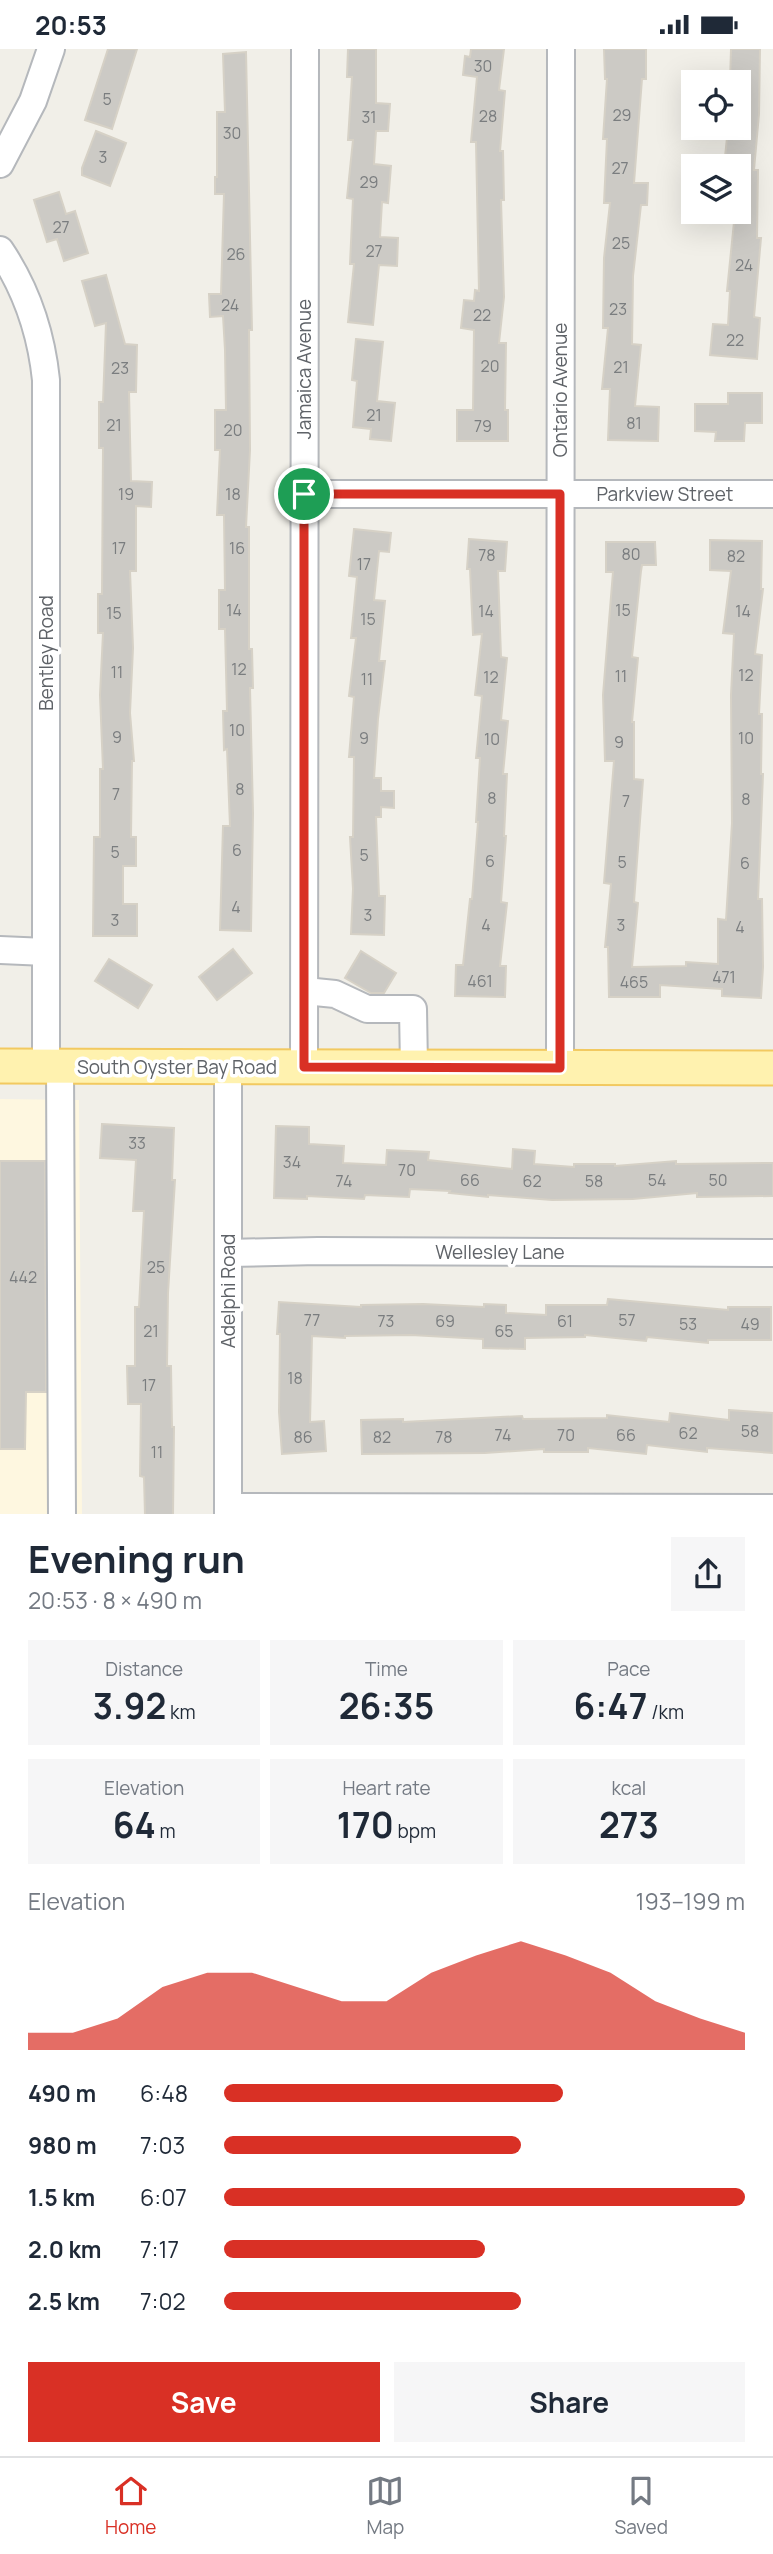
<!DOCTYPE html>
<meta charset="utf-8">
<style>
:root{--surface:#fff;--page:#f6f6f7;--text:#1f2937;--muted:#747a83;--line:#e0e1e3;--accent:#d93025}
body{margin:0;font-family:Manrope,sans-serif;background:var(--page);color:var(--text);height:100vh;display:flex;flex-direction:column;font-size:26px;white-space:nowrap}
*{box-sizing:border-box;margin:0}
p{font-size:23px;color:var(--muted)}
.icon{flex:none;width:38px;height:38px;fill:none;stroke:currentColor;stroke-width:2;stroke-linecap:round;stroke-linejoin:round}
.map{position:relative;height:1465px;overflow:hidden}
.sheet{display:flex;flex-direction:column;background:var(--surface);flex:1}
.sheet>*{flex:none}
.buttons{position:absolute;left:681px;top:21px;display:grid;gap:14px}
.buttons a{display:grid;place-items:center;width:70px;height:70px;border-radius:0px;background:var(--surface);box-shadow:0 7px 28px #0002;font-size:35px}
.pin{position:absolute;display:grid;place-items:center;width:60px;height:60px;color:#fff;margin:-30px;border:4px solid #fff;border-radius:50%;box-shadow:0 2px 7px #0007}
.round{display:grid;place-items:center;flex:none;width:74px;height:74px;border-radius:0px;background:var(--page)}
.headline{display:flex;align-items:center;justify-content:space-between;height:119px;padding:0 28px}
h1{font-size:38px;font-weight:700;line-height:52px}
.metrics{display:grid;grid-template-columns:repeat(3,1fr);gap:10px;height:119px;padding:7px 28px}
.metrics div{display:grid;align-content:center;border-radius:0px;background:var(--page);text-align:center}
.metrics b{font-size:35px;font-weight:700}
.metrics small{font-size:19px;font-weight:400}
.metrics p{font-size:19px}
.chart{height:196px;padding:14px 28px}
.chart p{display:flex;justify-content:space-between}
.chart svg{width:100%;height:126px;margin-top:7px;fill:var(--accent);opacity:.7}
.action{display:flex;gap:14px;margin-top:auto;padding:14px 28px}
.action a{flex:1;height:80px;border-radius:0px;background:var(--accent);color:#fff;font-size:28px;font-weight:700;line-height:80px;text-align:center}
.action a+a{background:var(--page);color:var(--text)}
ul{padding:0 28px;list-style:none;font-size:23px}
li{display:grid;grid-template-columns:112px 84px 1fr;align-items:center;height:52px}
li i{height:18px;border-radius:9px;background:var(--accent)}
.status{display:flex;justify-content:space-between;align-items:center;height:49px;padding:0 35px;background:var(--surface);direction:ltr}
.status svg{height:19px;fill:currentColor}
.dock{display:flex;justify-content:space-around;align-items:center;height:98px;border-top:2px solid var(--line);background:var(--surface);font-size:19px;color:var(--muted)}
.dock a{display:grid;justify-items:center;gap:4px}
.dock .on{color:var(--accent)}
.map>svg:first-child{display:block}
</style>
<div class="status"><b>20:53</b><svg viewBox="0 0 49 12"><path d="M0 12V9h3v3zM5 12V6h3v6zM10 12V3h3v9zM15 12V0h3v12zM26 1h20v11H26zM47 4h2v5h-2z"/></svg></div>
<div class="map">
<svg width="773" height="1466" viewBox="0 0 773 1466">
<rect width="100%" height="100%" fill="#f1efe8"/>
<polygon fill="#fef7e0" points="0,1050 79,1051 82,1465 0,1466"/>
<g fill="#cccac5" stroke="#d6d1c6" stroke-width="2">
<polygon points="108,0 137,0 112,80 85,71"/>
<polygon points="348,0 376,0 376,54 390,55 388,82 376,82 374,115 391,117 388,154 382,153 380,188 398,189 397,217 379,216 373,276 348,273 354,215 350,215 353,150 347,149 353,91 348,91 352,28 347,28"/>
<polygon points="471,0 504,0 499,41 505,42 500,102 503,102 504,151 501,151 504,248 499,294 506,294 505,361 508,361 508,392 457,392 457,361 473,361 474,281 461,279 464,251 474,252 475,241 479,242 476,93 471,93 477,28 463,26 465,7 470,8"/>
<polygon points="604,0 646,0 646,30 642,30 634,134 648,134 647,156 641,156 633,227 632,295 641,296 635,357 659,358 658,392 608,391 610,340 602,340 608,279 603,279 604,209 610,154 604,154 607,90 603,90 607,30 605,30"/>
<polygon points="731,0 760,0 759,65 754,121 758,121 757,189 761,189 754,268 760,269 757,310 710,306 713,275 728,276 730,242 727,242 735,163 738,163 738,110 725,108 728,79 738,79 738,33 730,33"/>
<polygon points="246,3 252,281 249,281 250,401 246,478 249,478 249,600 252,600 253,639 250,639 253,764 251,882 220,881 223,777 230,777 227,700 224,701 223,662 227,662 225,580 219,580 219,541 225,541 224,466 217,466 220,401 215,401 215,361 226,361 225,301 223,267 210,268 209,245 221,245 224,145 215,145 215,128 217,128 217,63 225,63 223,5"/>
<polygon points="96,82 126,94 110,137 82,126 82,119"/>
<polygon points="59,143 66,165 75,162 88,204 64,212 57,190 47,193 34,151"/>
<polygon points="106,226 125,295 137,296 136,343 129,343 131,432 152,433 151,458 136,457 136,522 130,522 133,599 130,664 134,712 132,712 131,788 136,788 136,817 123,817 123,855 137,855 137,887 93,887 94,788 100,788 100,720 103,720 100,646 103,584 98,584 98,545 102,545 103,399 99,399 99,353 103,353 106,274 95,277 82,232"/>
<polygon points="356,290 383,293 377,352 395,354 391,392 370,390 371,380 353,378 357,332 352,331"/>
<polygon points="728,344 762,344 762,374 745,374 744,392 715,392 716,383 695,382 695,355 728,355"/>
<polygon points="354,480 391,484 389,503 379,502 374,551 385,552 379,612 385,612 378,670 374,729 381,729 381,742 394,742 394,759 381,758 381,768 376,768 379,847 385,847 384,886 351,885 353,840 350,788 353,788 354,708 349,708 354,648 349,647 356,589 351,589 357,528 349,527"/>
<polygon points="469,490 507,493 505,522 498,522 501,608 507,609 501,671 508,672 503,725 507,725 504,787 506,787 501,853 507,854 500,917 506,917 505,948 455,947 456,916 463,916 470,850 472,850 478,773 476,773 480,709 476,709 482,647 475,646 482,585 473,586 470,520 467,520"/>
<polygon points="710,491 762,492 761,540 763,540 755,605 762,606 759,665 762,665 761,725 763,725 758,850 762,850 763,918 761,949 722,947 722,940 660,936 660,948 609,948 608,898 605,898 611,835 604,834 614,712 605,712 603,646 613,523 606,523 606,493 655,493 656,516 642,516 641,522 632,608 638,609 632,673 634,673 634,730 643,731 634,853 638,854 632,918 686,917 686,913 718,915 718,870 726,871 732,774 731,646 734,585 723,584 731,522 710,521"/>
<polygon points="233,900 252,924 217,951 199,928"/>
<polygon points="361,902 396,924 384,944 371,944 345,929"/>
<polygon points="109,910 152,936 138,959 95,932"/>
<polygon points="102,1075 174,1079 172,1131 175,1131 168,1244 167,1317 171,1317 172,1378 174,1378 173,1466 145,1466 144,1428 140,1427 141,1355 128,1355 127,1317 135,1317 135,1258 139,1258 144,1162 133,1162 136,1111 100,1109"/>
<polygon points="276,1077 309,1078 309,1095 344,1097 343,1114 386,1116 387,1101 429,1103 428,1111 512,1120 513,1100 535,1102 534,1115 574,1118 574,1115 615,1115 615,1117 676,1112 676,1115 773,1114 773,1147 697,1148 697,1144 633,1150 552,1151 488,1146 488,1148 449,1144 450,1142 410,1140 409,1148 365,1146 364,1150 307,1147 307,1150 274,1149"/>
<polygon points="0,1112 45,1112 46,1343 26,1343 25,1400 0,1400"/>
<polygon points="608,1250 728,1261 728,1258 771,1258 771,1291 708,1291 708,1294 647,1288 646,1292 585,1286 585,1288 525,1289 525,1300 483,1299 483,1290 411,1286 345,1287 345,1289 312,1287 310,1373 324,1372 326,1402 282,1405 279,1363 280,1285 277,1285 279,1253 361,1258 361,1256 423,1255 484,1258 484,1255 506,1256 506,1264 546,1266 546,1256 607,1256"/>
<polygon points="729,1361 773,1364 773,1404 707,1399 707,1403 647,1396 646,1405 588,1399 588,1403 544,1403 544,1400 485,1404 362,1405 361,1371 403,1370 403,1373 522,1367 523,1370 607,1369 607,1366 669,1373 670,1364 729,1371"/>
</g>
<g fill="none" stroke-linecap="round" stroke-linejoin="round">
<defs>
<g id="minor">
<polyline points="0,115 33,52 51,0"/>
<path d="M0,201c27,40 41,82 46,130v686"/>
<polyline points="304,445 773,445"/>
<polyline points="0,901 46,903"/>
<polyline points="305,942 335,945 367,960 413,960 414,1018"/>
<polyline points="60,1017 62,1466"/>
<polyline points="304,1018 305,0"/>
<polyline points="560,1019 561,0"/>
<polyline points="228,1204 318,1202 773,1204"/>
<polyline points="228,1458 773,1459"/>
<polyline points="228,1466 228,1018"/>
</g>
<polyline id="major" points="0,1017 773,1019"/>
</defs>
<use href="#minor" stroke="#b5b8bc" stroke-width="30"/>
<use href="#major" stroke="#f2c960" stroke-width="37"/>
<use href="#minor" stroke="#fff" stroke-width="26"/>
<use href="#major" stroke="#fff2af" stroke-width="33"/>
</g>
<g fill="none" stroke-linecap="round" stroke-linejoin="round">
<defs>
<polygon id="route" points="304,445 560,445 560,1019 304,1018"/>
</defs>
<use href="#route" stroke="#fff" stroke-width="14"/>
<use href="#route" stroke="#d93025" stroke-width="9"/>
</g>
<g text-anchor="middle" stroke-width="7" stroke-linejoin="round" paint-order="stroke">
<g font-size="16" fill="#7a7d7f">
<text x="483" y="23">30</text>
<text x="107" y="56">5</text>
<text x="622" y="72">29</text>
<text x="488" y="73">28</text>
<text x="369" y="74">31</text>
<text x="232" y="90">30</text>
<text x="103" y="114">3</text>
<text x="620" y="125">27</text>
<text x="369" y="139">29</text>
<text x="61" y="184">27</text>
<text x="621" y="200">25</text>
<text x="374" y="208">27</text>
<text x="236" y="211">26</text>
<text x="744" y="222">24</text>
<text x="230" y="262">24</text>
<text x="618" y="266">23</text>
<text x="482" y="272">22</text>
<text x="735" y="297">22</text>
<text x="490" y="323">20</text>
<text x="621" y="324">21</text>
<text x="120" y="325">23</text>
<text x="374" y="372">21</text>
<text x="634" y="380">81</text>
<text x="114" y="382">21</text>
<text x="483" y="383">79</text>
<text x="233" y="387">20</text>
<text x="126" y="451">19</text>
<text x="233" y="451">18</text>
<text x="119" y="505">17</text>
<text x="237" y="505">16</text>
<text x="631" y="511">80</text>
<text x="487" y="512">78</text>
<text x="736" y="513">82</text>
<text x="364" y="521">17</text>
<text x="234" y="567">14</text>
<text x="623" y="567">15</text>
<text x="486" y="568">14</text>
<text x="743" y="568">14</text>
<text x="114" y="570">15</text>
<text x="368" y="576">15</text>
<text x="239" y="626">12</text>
<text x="117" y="629">11</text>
<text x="746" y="632">12</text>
<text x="621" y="633">11</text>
<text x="491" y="634">12</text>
<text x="367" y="636">11</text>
<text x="237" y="687">10</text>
<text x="117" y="694">9</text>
<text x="364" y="695">9</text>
<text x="746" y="695">10</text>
<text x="492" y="696">10</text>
<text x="619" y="699">9</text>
<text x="240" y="746">8</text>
<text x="116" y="751">7</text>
<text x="492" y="755">8</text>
<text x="746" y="756">8</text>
<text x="626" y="758">7</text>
<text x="237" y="807">6</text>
<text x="115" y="809">5</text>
<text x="364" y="812">5</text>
<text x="490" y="818">6</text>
<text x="622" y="819">5</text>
<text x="745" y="820">6</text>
<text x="236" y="864">4</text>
<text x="368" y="872">3</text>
<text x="115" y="877">3</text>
<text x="486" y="882">4</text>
<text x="621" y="882">3</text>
<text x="740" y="884">4</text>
<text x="724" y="934">471</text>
<text x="480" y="938">461</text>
<text x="634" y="939">465</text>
<text x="137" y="1100">33</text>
<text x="292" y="1119">34</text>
<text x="407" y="1127">70</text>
<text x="470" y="1137">66</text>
<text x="657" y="1137">54</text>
<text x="718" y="1137">50</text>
<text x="344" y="1138">74</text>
<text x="532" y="1138">62</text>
<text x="594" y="1138">58</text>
<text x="156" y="1224">25</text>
<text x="23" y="1234">442</text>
<text x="312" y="1277">77</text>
<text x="627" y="1277">57</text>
<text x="386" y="1278">73</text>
<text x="445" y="1278">69</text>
<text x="565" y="1278">61</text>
<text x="688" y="1281">53</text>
<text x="750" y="1281">49</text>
<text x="151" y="1288">21</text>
<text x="504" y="1288">65</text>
<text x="295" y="1335">18</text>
<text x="149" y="1342">17</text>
<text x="750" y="1388">58</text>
<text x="688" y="1390">62</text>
<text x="503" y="1392">74</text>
<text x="566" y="1392">70</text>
<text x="626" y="1392">66</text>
<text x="303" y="1394">86</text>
<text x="382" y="1394">82</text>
<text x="444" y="1394">78</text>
<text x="157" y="1409">11</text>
</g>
<g font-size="19" fill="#5f6368" stroke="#fff">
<text transform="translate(304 320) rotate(-90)" y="7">Jamaica Avenue</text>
<text transform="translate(560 341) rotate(-90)" y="7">Ontario Avenue</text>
<text x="665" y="452">Parkview Street</text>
<text transform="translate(46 604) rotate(-90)" y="7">Bentley Road</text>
<text x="177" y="1025">South Oyster Bay Road</text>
<text x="500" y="1210">Wellesley Lane</text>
<text transform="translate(228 1242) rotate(-90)" y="7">Adelphi Road</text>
</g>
</g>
</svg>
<div class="buttons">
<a><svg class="icon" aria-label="locate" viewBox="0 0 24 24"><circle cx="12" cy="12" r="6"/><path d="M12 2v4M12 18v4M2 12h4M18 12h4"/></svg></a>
<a><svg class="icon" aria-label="layers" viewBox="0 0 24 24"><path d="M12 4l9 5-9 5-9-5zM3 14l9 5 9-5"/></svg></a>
</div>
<div class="pin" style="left:304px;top:445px;background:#1e9e55"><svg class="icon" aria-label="arrive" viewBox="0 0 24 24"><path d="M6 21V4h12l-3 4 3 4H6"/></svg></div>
</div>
<section class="sheet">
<div class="headline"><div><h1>Evening run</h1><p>20:53 · 8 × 490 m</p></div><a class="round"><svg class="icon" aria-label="share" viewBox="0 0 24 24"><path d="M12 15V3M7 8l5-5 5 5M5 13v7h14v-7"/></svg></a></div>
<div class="metrics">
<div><p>Distance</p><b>3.92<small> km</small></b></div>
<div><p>Time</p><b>26:35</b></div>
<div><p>Pace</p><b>6:47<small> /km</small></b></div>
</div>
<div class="metrics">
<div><p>Elevation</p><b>64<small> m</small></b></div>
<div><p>Heart rate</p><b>170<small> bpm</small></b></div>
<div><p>kcal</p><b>273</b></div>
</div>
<div class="chart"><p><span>Elevation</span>193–199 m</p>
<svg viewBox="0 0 160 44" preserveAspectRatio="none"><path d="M0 44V38L10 38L20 33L30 22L40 17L50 17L60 22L70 27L80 27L90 17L100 11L110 6L120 11L130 17L140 27L150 33L160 38V44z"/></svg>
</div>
<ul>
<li><b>490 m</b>6:48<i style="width:65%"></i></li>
<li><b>980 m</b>7:03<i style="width:57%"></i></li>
<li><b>1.5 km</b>6:07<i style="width:100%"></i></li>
<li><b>2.0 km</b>7:17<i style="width:50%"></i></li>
<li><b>2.5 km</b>7:02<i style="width:57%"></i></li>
</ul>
<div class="action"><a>Save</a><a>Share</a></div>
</section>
<nav class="dock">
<a class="on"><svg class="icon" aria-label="home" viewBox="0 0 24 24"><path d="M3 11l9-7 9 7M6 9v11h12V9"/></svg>Home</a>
<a><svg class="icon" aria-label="map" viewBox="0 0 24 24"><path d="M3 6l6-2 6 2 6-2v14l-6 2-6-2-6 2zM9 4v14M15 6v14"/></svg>Map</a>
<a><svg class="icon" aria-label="saved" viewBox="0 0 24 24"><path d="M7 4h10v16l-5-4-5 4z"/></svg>Saved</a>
</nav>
